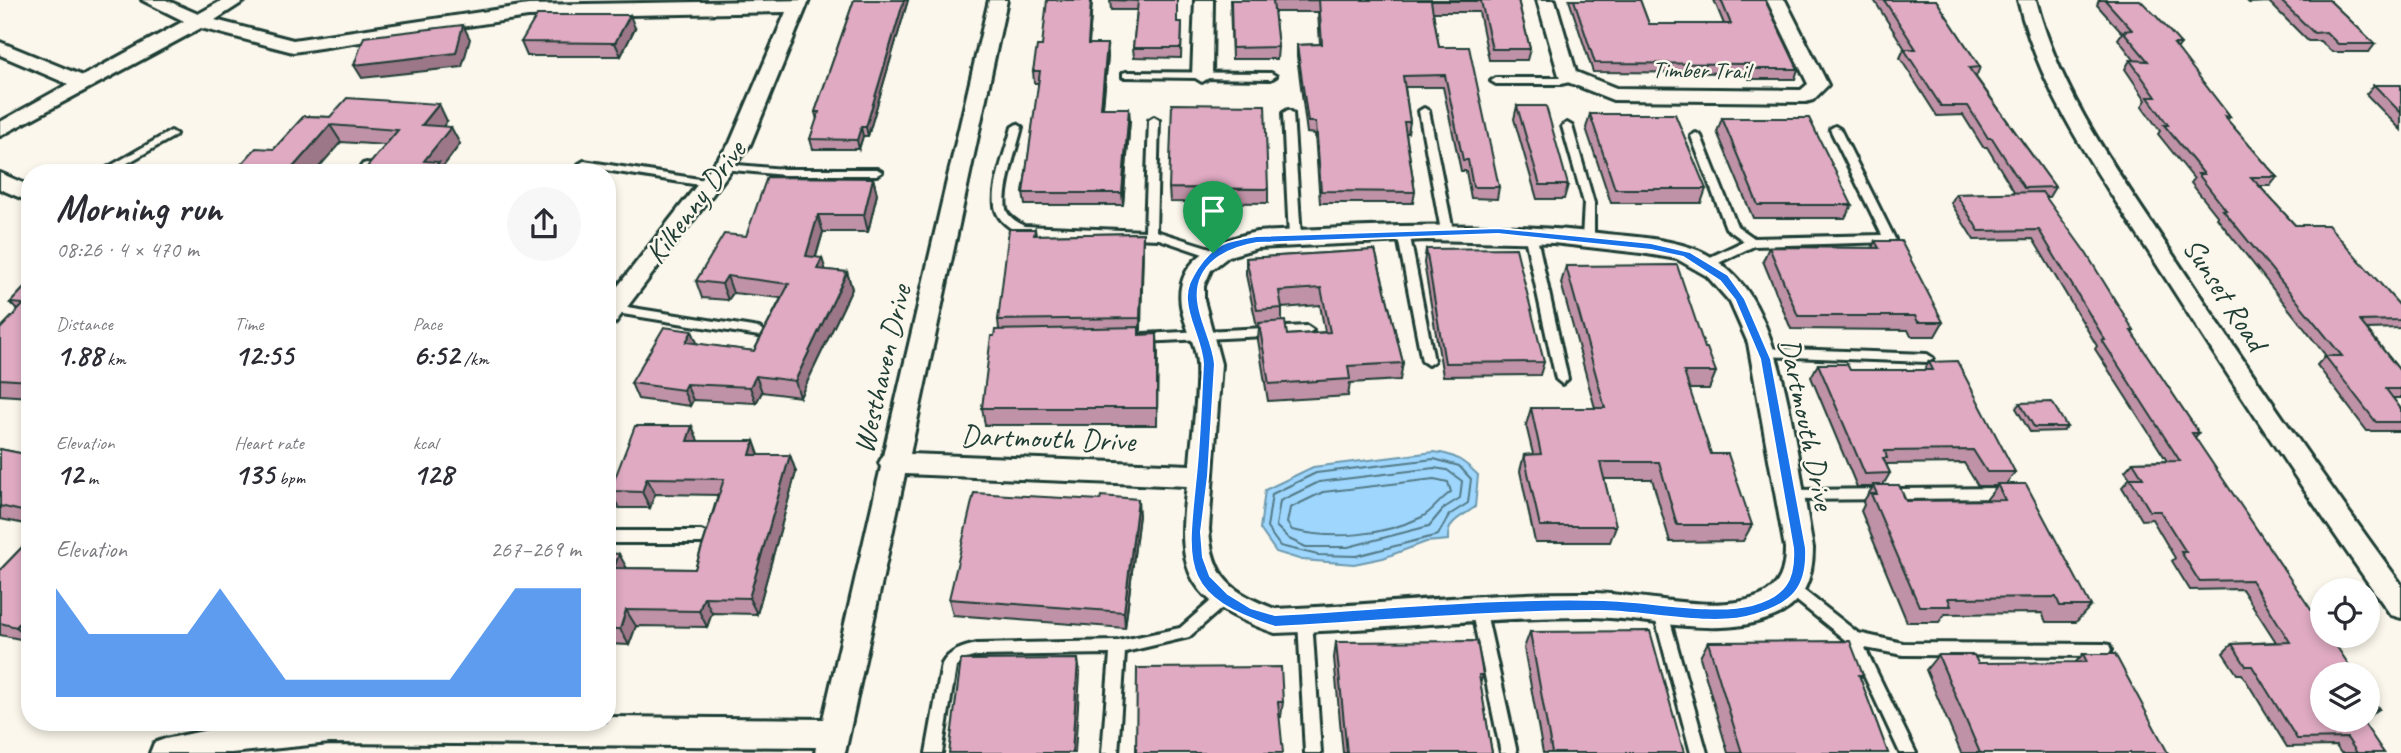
<!DOCTYPE html>
<meta charset="utf-8">
<style>
:root{--surface:#fff;--page:#f7f7f7;--text:#2b2b33;--muted:#7c7c81;--accent:#1a73e8}
body{margin:0;font-family:Caveat,sans-serif;background:var(--page);color:var(--text);height:100vh;display:flex;flex-direction:column;font-size:26px;white-space:nowrap}
*{box-sizing:border-box;margin:0}
p{font-size:23px;color:var(--muted)}
.icon{flex:none;width:38px;height:38px;fill:none;stroke:currentColor;stroke-width:2;stroke-linecap:round;stroke-linejoin:round}
.map{position:relative;flex:1;overflow:hidden}
.drawer{position:absolute;left:21px;top:164px;width:595px;height:567px;display:flex;flex-direction:column;background:var(--surface);border-radius:28px;box-shadow:0 4px 10px #0003}
.drawer>*{flex:none}
.fabs{position:absolute;left:2310px;top:578px;display:grid;gap:14px}
.fabs a{display:grid;place-items:center;width:70px;height:70px;border-radius:50%;background:var(--surface);box-shadow:0 4px 10px #0003;font-size:35px}
.pin{position:absolute;display:grid;place-items:center;width:60px;height:60px;color:#fff;margin:-72px -30px;border-radius:50% 50% 50% 0;rotate:-45deg;box-shadow:0 0 7px #0007}
.pin .icon{rotate:45deg}
.round{display:grid;place-items:center;flex:none;width:74px;height:74px;border-radius:37px;background:var(--page)}
.headline{display:flex;align-items:center;justify-content:space-between;height:119px;padding:0 35px}
h1{font-size:38px;font-weight:700;line-height:52px}
.stats{display:grid;grid-template-columns:repeat(3,1fr);gap:10px;height:119px;padding:7px 35px}
.stats div{display:grid;align-content:center}
.stats b{font-size:30px;font-weight:700}
.stats small{font-size:19px;font-weight:400}
.stats p{font-size:19px}
.chart{height:196px;padding:14px 35px}
.chart p{display:flex;justify-content:space-between}
.chart svg{width:100%;height:126px;margin-top:7px;fill:var(--accent);opacity:.7}
.map>svg:first-child{display:block}
</style>
<div class="map">
<svg width="2401" height="753" viewBox="0 0 2401 753">
<rect width="100%" height="100%" fill="#fbf7ec"/>
<filter id="ink" filterUnits="userSpaceOnUse"><feTurbulence type="fractalNoise" baseFrequency=".0143" numOctaves="2"/><feDisplacementMap in="SourceGraphic" scale="14" xChannelSelector="R" yChannelSelector="G"/><feConvolveMatrix kernelMatrix="1 2 1 2 8 2 1 2 1" color-interpolation-filters="sRGB"/></filter>
<g filter="url(#ink)">
<path fill="#9fd6fe" stroke="#6c99ad" stroke-width="2" d="M1434,452c20,2 30,9 44,23l-3,32c-14,11 -28,13 -27,33l-22,2 -43,16 -29,6 -52,-4 -26,-8 -16,-23 5,-39 48,-23z"/>
<g fill="none" stroke-linecap="round" stroke-linejoin="round">
<g stroke="#527a85" stroke-width="2">
<polygon points="1434,459 1459,466 1471,479 1468,503 1449,515 1438,535 1356,556 1318,555 1280,546 1267,528 1272,494 1316,473"/>
<polygon points="1434,468 1447,470 1462,481 1460,498 1444,508 1429,526 1348,547 1306,547 1289,539 1276,526 1280,501 1319,482"/>
<path d="M1434,479l14,3 3,10c-11,7 -18,19 -29,25 -40,19 -88,23 -130,13l-5,-7 3,-15 33,-16z"/>
</g>
<defs>
<g id="service">
<polygon points="1126,72 1271,73 1276,76 1271,79 1123,77 1123,73"/>
<polygon points="1575,75 1578,76 1578,80 1561,84 1496,84 1491,81 1496,78 1561,78"/>
<polygon points="1424,108 1429,111 1453,231 1447,235 1441,231 1419,111"/>
<polygon points="1288,110 1293,113 1301,238 1295,242 1289,238 1283,113"/>
<path d="M1154,117l5,3 -3,111 61,19 2,3 -2,3h-8l-50,-17 -137,-5c-9,-4 -21,-11 -25,-21 -9,-19 10,-65 15,-86l5,-3 5,3c-4,18 -22,69 -15,85 3,6 12,11 17,14l121,5 4,-111z"/>
<polygon points="1567,123 1572,126 1594,203 1594,239 1588,243 1582,239 1584,203 1562,126"/>
<polygon points="1835,126 1840,129 1895,239 1893,242 1754,246 1710,267 1702,267 1700,264 1702,261 1744,241 1726,228 1691,136 1696,133 1701,136 1737,226 1754,238 1882,235 1830,129"/>
<polygon points="171,131 176,134 175,136 110,173 98,173"/>
<polygon points="584,161 712,181 717,184 712,187 580,166 579,164"/>
<polygon points="367,163 372,166 367,173 356,173 363,164"/>
<polygon points="726,164 784,169 877,169 882,172 877,175 784,175 722,169 721,167"/>
<polygon points="1403,228 1409,232 1434,361 1428,365 1422,361 1397,232"/>
<polygon points="1530,229 1536,233 1568,379 1562,384 1556,379 1524,233"/>
<polygon points="614,305 759,328 765,332 759,336 610,312 608,309 610,306"/>
<polygon points="1307,326 1313,330 1307,334 1143,342 1137,338 1143,334"/>
<polygon points="1762,348 1927,354 1933,358 1927,362 1762,356 1756,352"/>
<polygon points="2006,488 2011,489 2013,493 2011,497 2006,498 1790,500 1785,499 1783,495 1785,491 1790,490"/>
<polygon points="607,531 701,531 706,533 708,537 706,541 701,543 607,543"/>
<polygon points="1792,583 1797,585 1858,633 1903,643 2104,644 2109,645 2111,650 2109,655 2104,656 1903,655 1865,648 1916,753 1900,753 1849,643 1787,593 1785,589 1787,585"/>
<path d="M1224,592l5,2 2,4 -2,4 -40,35 -64,15 -7,101h-16l8,-99 -133,2 -11,3 -10,8 -14,86h-16l16,-89c7,-13 21,-17 35,-20l141,-3 62,-13 39,-34z"/>
<polygon points="1478,602 1483,604 1485,608 1517,753 1501,753 1471,608 1473,604"/>
<polygon points="1660,604 1665,606 1667,610 1707,753 1691,753 1653,610 1655,606"/>
<polygon points="1305,614 1310,616 1312,620 1321,753 1305,753 1298,620 1300,616"/>
</g>
<g id="minor">
<polygon points="142,0 166,0 198,14 223,0 246,0 215,20 293,40 528,5 809,0 750,145 615,323 607,325 607,300 730,143 786,12 528,17 293,52 201,28 0,136 0,122 68,84 0,55 0,42 83,76 184,21"/>
<path d="M989,0h18l-97,454 280,11c2,-33 9,-69 7,-102 -1,-18 -11,-35 -15,-52 -11,-50 34,-71 75,-79 117,-6 233,-12 350,2 31,3 64,5 93,17 18,8 33,22 45,37 43,59 54,186 68,260 0,25 -7,51 -30,64 -59,31 -132,5 -195,5 -104,0 -208,13 -313,16 -85,-30 -101,-58 -88,-147l-282,-12 -60,279h-30l1,-6 -486,-4 -99,10h-81l4,-10 11,-4 76,-16h366v-6l216,2 58,-252 -2,-4 4,-7zM1427,240l126,3 88,10 36,6 30,17 23,26 18,41 37,205c0,21 -4,39 -25,48 -47,19 -120,-3 -170,-3 -105,-1 -210,12 -315,16 -44,-17 -63,-31 -66,-80l12,-165 -17,-64v-14l7,-16 18,-14 28,-8z"/>
<polygon points="1195,0 1213,0 1212,76 1202,82 1192,76"/>
<polygon points="1537,0 1555,0 1576,72 1616,88 1801,90 1808,84 1767,0 1785,0 1828,85 1813,100 1806,102 1613,100 1560,79"/>
<path d="M2018,0h18c24,94 82,172 135,252 74,112 150,223 230,332v34l-10,-3c-83,-117 -162,-237 -239,-358 -52,-81 -111,-161 -134,-257z"/>
<polygon points="0,173 30,186 30,202 0,189"/>
</g>
</defs>
<use href="#service" stroke="#1f3d34" stroke-width="6"/>
<use href="#minor" stroke="#1f3d34" stroke-width="6"/>
<use href="#service" fill="#fbf7ec" fill-rule="evenodd"/>
<use href="#minor" fill="#fbf7ec" fill-rule="evenodd"/>
</g>
<g fill="#c092a7" stroke="#1f3d34" stroke-width="2" fill-rule="evenodd">
<polygon points="854,0 908,0 868,136 863,136 859,149 813,149 810,139 817,120 815,112"/>
<polygon points="1092,0 1089,44 1107,44 1108,56 1103,108 1130,120 1123,205 1025,205 1023,193 1039,83 1034,83 1033,71 1042,46"/>
<polygon points="1110,0 1177,0 1177,22 1182,22 1181,58 1134,57 1133,48 1137,10 1111,10"/>
<polygon points="1230,0 1518,0 1530,49 1527,60 1489,60 1479,12 1433,12 1439,47 1499,187 1497,199 1471,198 1466,171 1461,171 1443,87 1405,87 1410,122 1408,133 1406,133 1415,192 1413,203 1320,203 1315,134 1307,133 1297,56 1297,45 1320,44 1318,12 1274,12 1278,47 1277,59 1232,59"/>
<polygon points="1569,0 1640,0 1649,24 1724,24 1714,0 1765,0 1798,69 1795,79 1749,79 1746,73 1593,72"/>
<polygon points="1874,0 1936,0 1980,67 1976,77 2055,187 2049,197 2045,197 2134,331 2132,333 2199,433 2195,437 2322,674 2384,753 2341,753 2336,746 2287,747 2242,674 2237,674 2223,653 2232,644 2276,642 2242,589 2190,590 2172,561 2175,558 2152,519 2142,520 2122,487 2130,478 2125,471 2133,462 2167,461 2095,349 2097,346 2033,239 1974,240 1951,203 1956,194 2015,193 1987,147 1983,147 1963,115 1937,116 1900,58 1904,49 1905,49"/>
<polygon points="2099,0 2105,0 2181,44 2177,49 2230,117 2227,120 2277,177 2270,186 2259,186 2295,225 2401,307 2401,328 2367,329 2401,372 2401,398 2393,398 2401,409 2401,431 2367,431 2317,365 2325,356 2326,356 2217,218 2218,217 2191,183 2194,179 2158,134 2160,131 2142,106 2146,100 2125,69 2130,60 2135,61 2118,39 2122,33 2097,5"/>
<polygon points="2246,0 2329,0 2375,44 2369,52 2332,52 2320,41 2308,41 2269,2 2249,3"/>
<polygon points="635,28 621,56 527,56 521,42"/>
<polygon points="2374,85 2401,85 2401,130 2366,94"/>
<polygon points="1517,106 1568,185 1564,199 1537,199 1514,119"/>
<polygon points="1590,114 1706,189 1701,203 1611,203 1586,128"/>
<polygon points="304,116 447,121 443,126 460,144 442,168 385,145 341,142 274,149"/>
<polygon points="1722,118 1852,205 1845,218 1753,218 1717,132"/>
<polygon points="873,178 877,194 868,232 823,232 816,257 826,270 847,272 852,289 800,397 762,392 756,403 693,400 690,406 638,399 631,383 697,344 754,351 781,298 733,293 728,300 702,298 696,281 746,236"/>
<polygon points="1169,188 1268,189 1268,203 1170,202"/>
<polygon points="1035,229 1036,235 1143,233 1143,247 1140,335 1157,334 1157,425 985,425 982,408 994,336 999,329 998,320"/>
<polygon points="1875,241 1943,322 1935,336 1911,336 1908,330 1791,329 1763,261 1769,247 1872,248"/>
<polygon points="1426,249 1544,362 1540,375 1443,376 1424,263"/>
<path d="M1375,250l28,113 -3,17 -50,3 -2,13 -80,5 -10,-61 1,-13h-2l-11,-52v-17zM1320,305l5,27 -38,3 -5,-14v-13z"/>
<polygon points="1566,266 1705,348 1716,372 1709,389 1689,389 1711,454 1752,525 1743,541 1670,542 1652,479 1604,479 1616,526 1610,542 1535,542 1520,471 1524,455 1533,454 1526,425 1531,408 1595,408 1561,283"/>
<polygon points="30,282 30,397 0,395 0,329 18,311 10,303"/>
<path d="M1929,362l86,110 -9,12 85,122 -15,16h-30l-4,-9 -97,1 -6,8h-32l-46,-111 3,-6 -1,-3 10,-15h-16l-46,-110 7,-13 32,6h74zM1964,463l14,23h19l-11,14 -80,1 -23,-16 7,-12 -4,-9z"/>
<polygon points="2020,403 2067,427 2063,431 2030,432 2016,408"/>
<polygon points="698,441 754,441 759,455 790,455 796,472 757,614 712,613 707,627 636,626 629,645 607,644 607,553 627,568 695,569 718,495 655,494 650,508 619,508 610,491"/>
<polygon points="0,449 30,455 30,525 0,519"/>
<polygon points="1100,500 1139,515 1125,628 953,615 949,599"/>
<polygon points="30,539 30,641 0,635 0,570"/>
<polygon points="1530,632 1684,753 1543,753 1524,648"/>
<polygon points="1336,642 1483,675 1480,684 1492,753 1343,753 1334,658"/>
<polygon points="1708,642 1863,675 1860,678 1888,753 1728,753 1700,657"/>
<polygon points="2083,654 2168,753 1961,753 1926,670 1938,655 1978,663 2075,663"/>
<polygon points="1137,668 1283,702 1281,717 1280,717"/>
<polygon points="2368,693 2379,709 2368,717"/>
</g>
<g fill="#9c7788" stroke="#1f3d34" stroke-width="2">
<polygon points="904,0 908,0 868,136 866,127"/>
<polygon points="1091,0 1092,0 1088,56 1088,44"/>
<polygon points="630,15 635,28 621,56 615,43"/>
<polygon points="463,25 470,39 462,67 362,78 354,65"/>
<polygon points="1107,44 1108,56 1101,120 1101,108"/>
<polygon points="439,104 447,121 431,142 422,125"/>
<polygon points="1129,108 1130,120 1123,205 1122,193"/>
<polygon points="330,125 341,142 314,173 288,173"/>
<polygon points="451,127 460,144 442,168 444,173 430,173 424,161"/>
<polygon points="861,127 863,136 859,149 857,140"/>
<polygon points="873,178 877,194 868,232 864,215"/>
<polygon points="818,215 823,232 811,272 806,256"/>
<polygon points="1143,233 1143,247 1141,331 1140,318"/>
<polygon points="822,258 827,274 817,269"/>
<polygon points="847,272 852,289 800,397 795,381"/>
<polygon points="727,276 733,293 728,300 722,284"/>
<polygon points="692,331 699,347 686,342"/>
<polygon points="1157,334 1158,352 1157,425"/>
<polygon points="756,376 762,392 756,403 750,387"/>
<polygon points="686,384 693,400 690,406 683,390"/>
<polygon points="692,426 699,443 687,441"/>
<polygon points="754,441 760,458 750,455"/>
<polygon points="790,455 796,472 757,614 749,598"/>
<polygon points="647,478 655,494 650,508 642,492"/>
<polygon points="1138,499 1139,515 1125,628 1124,612"/>
<polygon points="619,554 628,570 614,568"/>
<polygon points="704,597 712,613 707,627 699,611"/>
<polygon points="626,610 636,626 629,645 620,629"/>
<polygon points="30,612 30,638 16,627"/>
<polygon points="1078,659 1080,674 1075,753 1072,753"/>
</g>
<g fill="#dfaac2" stroke="#1f3d34" stroke-width="2">
<polygon points="854,0 904,0 866,127 861,127 857,140 810,139 819,112 815,112"/>
<polygon points="1047,0 1091,0 1088,44 1107,44 1101,108 1129,108 1122,193 1023,193 1040,71 1033,71 1037,46 1042,46"/>
<polygon points="1110,0 1177,0 1177,22 1182,22 1181,48 1133,48 1138,1"/>
<polygon points="1231,0 1518,0 1530,49 1492,49 1481,1 1431,1 1439,47 1469,47 1499,187 1473,187 1468,160 1463,160 1445,75 1403,76 1410,122 1404,122 1415,192 1321,191 1316,122 1308,122 1297,45 1322,44 1319,0 1273,1 1278,47 1232,48"/>
<polygon points="1574,0 1640,0 1649,24 1731,24 1721,0 1765,0 1798,69 1752,69 1750,64 1595,63"/>
<polygon points="1884,0 1936,0 1980,67 1969,68 2055,187 2024,188 1992,138 1988,138 1968,106 1941,106 1904,49 1916,49"/>
<polygon points="2105,0 2140,0 2157,17 2181,44 2174,44 2230,117 2224,116 2277,177 2251,177 2295,225 2328,225 2401,307 2401,320 2360,321 2401,372 2401,389 2386,389 2401,409 2401,422 2376,422 2325,356 2342,356 2223,210 2226,210 2198,174 2204,174 2164,125 2168,125 2148,97 2156,97 2130,60 2148,61 2123,31 2132,30"/>
<polygon points="2280,0 2329,0 2375,44 2338,44 2326,32 2314,33"/>
<polygon points="537,15 630,15 615,43 521,42"/>
<polygon points="463,25 456,53 354,65 364,37"/>
<polygon points="2374,85 2401,85 2401,113"/>
<polygon points="347,98 439,104 422,125 451,127 424,161 439,162 430,173 362,173 398,130 330,125 288,173 233,173 256,148 274,149 304,116 330,117"/>
<polygon points="1172,104 1265,105 1268,189 1169,188"/>
<polygon points="1517,106 1546,106 1568,185 1540,185"/>
<polygon points="1590,114 1675,114 1706,189 1615,189"/>
<polygon points="1722,118 1809,118 1852,205 1758,205"/>
<polygon points="767,177 873,178 864,215 818,215 806,256 822,258 817,269 847,272 795,381 756,376 750,387 686,384 683,390 631,383 664,327 692,331 686,342 754,351 789,284 727,276 722,284 696,281 724,234 746,236"/>
<polygon points="2042,192 2086,253 2134,331 2131,331 2199,433 2192,433 2322,626 2322,635 2329,635 2355,674 2322,674 2322,719 2361,719 2384,753 2357,753 2347,738 2297,739 2252,666 2246,666 2232,644 2290,642 2251,580 2199,581 2181,552 2186,552 2160,511 2150,511 2130,478 2143,478 2133,462 2180,461 2102,340 2105,340 2039,230 1979,231 1956,194"/>
<polygon points="1009,229 1035,229 1034,235 1143,233 1140,318 998,320"/>
<polygon points="1875,241 1901,241 1943,322 1918,322 1915,316 1798,316 1769,247 1879,248"/>
<polygon points="1516,248 1544,362 1445,363 1426,249"/>
<polygon points="1375,250 1403,363 1348,366 1350,379 1269,384 1259,323 1285,321 1287,335 1330,332 1321,288 1279,291 1282,308 1257,310 1246,258"/>
<polygon points="1677,265 1705,348 1707,348 1716,372 1684,372 1711,454 1728,454 1752,525 1677,525 1659,462 1600,462 1616,526 1540,526 1524,455 1541,454 1531,408 1605,408 1566,266"/>
<polygon points="30,282 30,381 0,379 0,329 24,304 10,303"/>
<polygon points="1139,327 1139,335 1157,334 1157,408 982,408 991,336 994,336 995,330"/>
<polygon points="1957,361 2015,472 1987,472 1973,450 1885,451 1887,458 1883,458 1890,473 1865,474 1818,364 1847,364 1850,370 1933,370 1929,362"/>
<polygon points="2052,402 2067,427 2034,427 2020,403"/>
<polygon points="635,426 692,426 687,441 754,441 750,455 790,455 749,598 704,597 699,611 626,610 620,629 607,629 607,553 619,554 614,568 695,569 724,479 647,478 642,492 610,491"/>
<polygon points="0,449 30,455 30,513 0,506"/>
<polygon points="1997,484 2026,484 2091,606 2060,606 2056,597 1948,598 1951,606 1919,606 1871,494 1877,494 1873,485 1899,485 1906,501 2005,500"/>
<polygon points="974,493 1100,500 1101,496 1138,499 1124,612 949,599"/>
<polygon points="30,539 30,612 16,627 0,623 0,570"/>
<polygon points="1650,631 1684,753 1552,753 1530,632"/>
<polygon points="1477,641 1483,675 1479,675 1492,753 1347,753 1336,642"/>
<polygon points="1850,641 1863,675 1859,675 1888,753 1742,753 1708,642"/>
<polygon points="2083,654 2115,654 2168,753 1980,753 1938,655 1974,655 1978,663 2087,662"/>
<polygon points="1078,659 1072,753 949,753 961,660"/>
<polygon points="1281,667 1283,702 1278,702 1283,753 1136,753 1137,668"/>
<polygon points="2368,693 2379,709 2368,709"/>
</g>
</g>
<path fill="#1a73e8" stroke="#fff" stroke-width="2" fill-rule="evenodd" d="M1498,228l153,15 39,9 38,23 17,24 26,60 35,189c2,40 -14,56 -52,67 -40,13 -109,-4 -154,-4 -108,0 -217,10 -325,16 -97,-31 -88,-63 -79,-151 4,-37 5,-75 7,-112 -1,-22 -15,-43 -16,-64 -1,-13 4,-21 10,-31 17,-26 30,-28 60,-33zM1498,234l153,16 32,7 37,24 15,19 25,59 33,189c2,32 -8,48 -41,57 -39,10 -105,-4 -148,-5 -109,-3 -220,9 -329,15l-24,-7 -23,-14 -18,-18 -7,-19 -2,-25 7,-56 7,-112c-2,-22 -15,-42 -17,-63 -4,-37 29,-53 59,-58z"/>
<g text-anchor="middle" stroke-width="5" stroke-linejoin="round" paint-order="stroke">
<g font-size="24" fill="#1f3d34" stroke="#fbf7ec">
<text transform="translate(1701 70) rotate(1)" y="8">Timber Trail</text>
</g>
<g font-size="30" fill="#1f3d34" stroke="#fbf7ec">
<text transform="translate(695 202) rotate(-53)" y="10">Kilkenny Drive</text>
<text transform="translate(2225 294) rotate(57)" y="10">Sunset Road</text>
<text transform="translate(882 369) rotate(-77)" y="10">Westhaven Drive</text>
<text transform="translate(1807 424) rotate(78)" y="10">Dartmouth Drive</text>
<text transform="translate(1048 438) rotate(2)" y="10">Dartmouth Drive</text>
</g>
</g>
</svg>
<div class="fabs">
<a><svg class="icon" aria-label="locate" viewBox="0 0 24 24"><circle cx="12" cy="12" r="6"/><path d="M12 2v4M12 18v4M2 12h4M18 12h4"/></svg></a>
<a><svg class="icon" aria-label="layers" viewBox="0 0 24 24"><path d="M12 4l9 5-9 5-9-5zM3 14l9 5 9-5"/></svg></a>
</div>
<div class="pin" style="left:1213px;top:253px;background:#1e9e55"><svg class="icon" aria-label="arrive" viewBox="0 0 24 24"><path d="M6 21V4h12l-3 4 3 4H6"/></svg></div>
<section class="drawer">
<div class="headline"><div><h1>Morning run</h1><p>08:26 · 4 × 470 m</p></div><a class="round"><svg class="icon" aria-label="share" viewBox="0 0 24 24"><path d="M12 15V3M7 8l5-5 5 5M5 13v7h14v-7"/></svg></a></div>
<div class="stats">
<div><p>Distance</p><b>1.88<small> km</small></b></div>
<div><p>Time</p><b>12:55</b></div>
<div><p>Pace</p><b>6:52<small> /km</small></b></div>
</div>
<div class="stats">
<div><p>Elevation</p><b>12<small> m</small></b></div>
<div><p>Heart rate</p><b>135<small> bpm</small></b></div>
<div><p>kcal</p><b>128</b></div>
</div>
<div class="chart"><p><span>Elevation</span>267–269 m</p>
<svg viewBox="0 0 160 44" preserveAspectRatio="none"><path d="M0 44V6L10 22L20 22L30 22L40 22L50 6L60 22L70 38L80 38L90 38L100 38L110 38L120 38L130 22L140 6L150 6L160 6V44z"/></svg>
</div>
</section>
</div>
